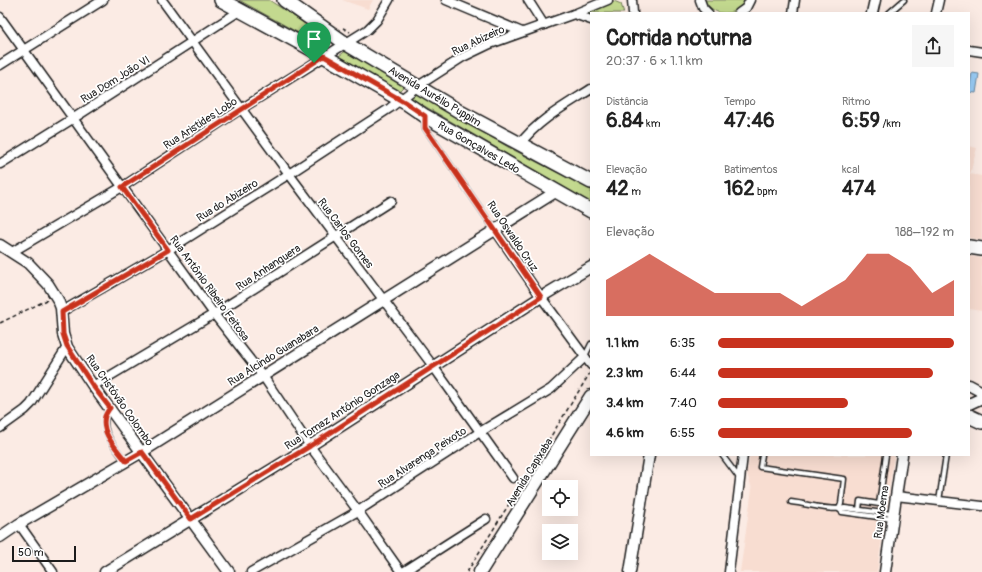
<!DOCTYPE html>
<html lang="pt">
<meta charset="utf-8">
<style>
:root{--surface:#fff;--page:#f6f6f6;--text:#222;--muted:#767676;--accent:#c8321e}
body{margin:0;font-family:Pangolin,sans-serif;background:var(--page);color:var(--text);height:100vh;display:flex;flex-direction:column;font-size:15px;white-space:nowrap}
*{box-sizing:border-box;margin:0}
p{font-size:13px;color:var(--muted)}
.icon{flex:none;width:22px;height:22px;fill:none;stroke:currentColor;stroke-width:2;stroke-linecap:round;stroke-linejoin:round}
.map{position:relative;flex:1;overflow:hidden}
.side{position:absolute;left:590px;top:12px;width:380px;height:444px;display:flex;flex-direction:column;background:var(--surface);border-radius:0px;box-shadow:0 4px 16px #0002}
.side>*{flex:none}
.fabs{position:absolute;left:542px;top:480px;display:grid;gap:8px}
.fabs a{display:grid;place-items:center;width:36px;height:36px;border-radius:0px;background:var(--surface);box-shadow:0 4px 16px #0002;font-size:20px}
.scale{position:absolute;left:12px;bottom:10px;width:64px;box-sizing:border-box;padding-left:4px;border:2px solid #1c1c1c;border-top:0;font-size:11px;line-height:14px;white-space:nowrap;color:#1c1c1c;-webkit-text-stroke:3px #fff;paint-order:stroke}
.pin{position:absolute;display:grid;place-items:center;width:34px;height:34px;color:#fff;margin:-41px -17px;border-radius:50% 50% 50% 0;rotate:-45deg;box-shadow:0 0 4px #0007}
.pin .icon{rotate:45deg}
.round{display:grid;place-items:center;flex:none;width:42px;height:42px;border-radius:0px;background:var(--page)}
.overview{display:flex;align-items:center;justify-content:space-between;height:68px;padding:0 16px}
h1{font-size:22px;font-weight:800;line-height:30px}
.figures{display:grid;grid-template-columns:repeat(3,1fr);gap:6px;height:68px;padding:4px 16px}
.figures div{display:grid;align-content:center}
.figures b{font-size:20px;font-weight:800}
.figures small{font-size:11px;font-weight:400}
.figures p{font-size:11px}
.chart{height:112px;padding:8px 16px}
.chart p{display:flex;justify-content:space-between}
.chart svg{width:100%;height:72px;margin-top:4px;fill:var(--accent);opacity:.7}
ul{padding:0 16px;list-style:none;font-size:13px}
li{display:grid;grid-template-columns:64px 48px 1fr;align-items:center;height:30px}
li i{height:10px;border-radius:5px;background:var(--accent)}
.map>svg:first-child{display:block}
</style>
<div class="map">
<svg width="982" height="572" viewBox="0 0 982 572">
<rect width="100%" height="100%" fill="#fbebe4"/>
<filter id="ink" filterUnits="userSpaceOnUse"><feTurbulence type="fractalNoise" baseFrequency=".025" numOctaves="2"/><feDisplacementMap in="SourceGraphic" scale="8" xChannelSelector="R" yChannelSelector="G"/><feConvolveMatrix kernelMatrix="1 2 1 2 8 2 1 2 1" color-interpolation-filters="sRGB"/></filter>
<g filter="url(#ink)">
<g fill="#f8ddd1">
<polygon points="342,0 373,0 368,9"/>
<polygon points="969,146 977,148 970,174 982,176 982,240 969,238"/>
<polygon points="969,256 982,258 982,311 969,309"/>
<polygon points="750,455 894,455 877,572 740,572 752,489 747,473"/>
</g>
<g fill="#c3d98f" stroke="#707a56">
<polygon points="239,0 269,0 328,39 324,47"/>
<path d="M705,0h40c-8,17 -32,18 -40,0z"/>
<polygon points="614,1 621,4 624,13 591,13 591,17 581,14"/>
<polygon points="347,50 405,85 399,91 339,56"/>
<polygon points="415,91 508,147 591,190 591,203 409,97"/>
</g>
<polygon fill="#9bcef8" stroke="#6887a0" points="972,73 979,74 976,93 969,92"/>
<g fill="none" stroke-linecap="round" stroke-linejoin="round">
<defs>
<g id="service">
<polyline points="889,13 904,0"/>
<polyline points="425,119 425,128 495,230"/>
<polyline points="585,356 591,344"/>
<path d="M109,409c-12,20 5,36 16,52"/>
<polyline points="722,455 740,479"/>
<polyline points="762,455 760,467 844,479 841,504 839,509"/>
<polyline points="939,501 946,455"/>
<path d="M791,502c18,2 37,9 54,6l47,6"/>
<polyline points="839,509 842,512 892,519"/>
<polyline points="859,510 860,501 879,504 886,455"/>
</g>
<g id="minor">
<polyline points="162,0 289,174 433,366 513,478"/>
<polyline points="446,0 522,32"/>
<polyline points="528,0 544,25"/>
<polyline points="632,0 633,13"/>
<polyline points="700,0 703,8 708,13"/>
<polyline points="739,13 746,8 750,0"/>
<polyline points="793,13 795,0"/>
<polyline points="936,13 939,0"/>
<polyline points="574,14 591,20"/>
<polyline points="0,17 214,314 263,376 310,446 358,511 401,572"/>
<polyline points="969,50 982,52"/>
<polyline points="0,65 103,0"/>
<path d="M520,144c18,-24 46,-39 71,-55"/>
<polyline points="0,164 74,118 241,10"/>
<polyline points="495,230 541,297 591,365"/>
<polyline points="12,252 122,187 241,109 367,30 377,20 389,0"/>
<polyline points="61,312 168,250 289,174 390,108 418,86 463,57 490,44 574,14 608,0"/>
<polyline points="93,386 214,314 391,201"/>
<polyline points="0,428 25,410 31,404 67,347"/>
<polyline points="896,496 982,506"/>
<polyline points="19,524 53,572"/>
<polyline points="251,572 358,511 480,432 551,389 585,357"/>
<polyline points="403,572 486,519"/>
<polyline points="729,572 743,455"/>
</g>
<g id="tertiary">
<polyline points="872,13 875,0"/>
<polyline points="0,245 28,263 48,284 58,300 61,308 63,334 67,347 93,386 229,572"/>
<polyline points="969,385 982,392"/>
<polyline points="969,404 982,398"/>
<polyline points="0,537 19,524 142,452 557,191"/>
<polyline points="105,572 310,446 541,297 591,267"/>
<polyline points="630,572 649,455"/>
<polyline points="885,572 902,455"/>
</g>
<polyline id="secondary" points="480,572 591,396"/>
<g id="primary">
<polyline points="221,0 324,56 406,103 425,116 591,211"/>
<polyline points="284,0 345,43 462,113 591,182"/>
<polyline points="969,247 982,249"/>
<polyline points="969,416 982,422"/>
</g>
</defs>
<use href="#service" stroke="#1c1c1c" stroke-width="7"/>
<use href="#minor" stroke="#1c1c1c" stroke-width="11"/>
<use href="#tertiary" stroke="#1c1c1c" stroke-width="13"/>
<use href="#secondary" stroke="#1c1c1c" stroke-width="15"/>
<use href="#primary" stroke="#1c1c1c" stroke-width="16"/>
<g stroke="#1c1c1c" stroke-width="1.5" stroke-dasharray="4 3" stroke-linecap="butt">
<polyline points="343,28 350,32"/>
<polyline points="0,323 47,300"/>
<polyline points="467,572 590,373"/>
</g>
<use href="#service" stroke="#fff" stroke-width="4"/>
<use href="#minor" stroke="#fff" stroke-width="8"/>
<use href="#tertiary" stroke="#fff" stroke-width="10"/>
<use href="#secondary" stroke="#fff" stroke-width="12"/>
<use href="#primary" stroke="#fff" stroke-width="13"/>
</g>
</g>
<g fill="none" stroke-linecap="round" stroke-linejoin="round" filter="url(#ink)">
<defs>
<path id="route" d="M324,56l82,47 19,13v12l116,169 -231,149 -119,73 -49,-67 -16,9c-9,-12 -26,-28 -21,-45 1,-2 3,-6 5,-8l-17,-22 -26,-40 -4,-12 -1,-22 106,-62 -46,-63z"/>
</defs>
<use href="#route" stroke="#fff" stroke-width="8"/>
<use href="#route" stroke="#c8321e" stroke-width="5"/>
</g>
<g text-anchor="middle" stroke-width="3.5" stroke-linejoin="round" paint-order="stroke">
<g font-size="11" fill="#1c1c1c" stroke="#fff">
<text transform="translate(478 40) rotate(-25)" y="4">Rua Abizeiro</text>
<text transform="translate(115 79) rotate(-32)" y="4">Rua Dom João VI</text>
<text transform="translate(435 96) rotate(31)" y="4">Avenida Aurélio Puppim</text>
<text transform="translate(200 123) rotate(-33)" y="4">Rua Aristides Lobo</text>
<text transform="translate(479 147) rotate(30)" y="4">Rua Gonçalves Ledo</text>
<text transform="translate(227 200) rotate(-32)" y="4">Rua do Abizeiro</text>
<text transform="translate(346 233) rotate(53)" y="4">Rua Carlos Gomes</text>
<text transform="translate(513 236) rotate(56)" y="4">Rua Oswaldo Cruz</text>
<text transform="translate(268 267) rotate(-33)" y="4">Rua Anhanguera</text>
<text transform="translate(210 288) rotate(54)" y="4">Rua Antônio Ribeiro Feitosa</text>
<text transform="translate(273 355) rotate(-32)" y="4">Rua Alcindo Guanabara</text>
<text transform="translate(120 400) rotate(55)" y="4">Rua Cristóvão Colombo</text>
<text transform="translate(342 410) rotate(-33)" y="4">Rua Tomaz Antônio Gonzaga</text>
<text transform="translate(422 457) rotate(-33)" y="4">Rua Alvarenga Peixoto</text>
<text transform="translate(529 472) rotate(-58)" y="4">Avenida Capixaba</text>
<text transform="translate(881 512) rotate(-82)" y="4">Rua Moema</text>
</g>
</g>
</svg>
<div class="fabs">
<a><svg class="icon" aria-label="locate" viewBox="0 0 24 24"><circle cx="12" cy="12" r="6"/><path d="M12 2v4M12 18v4M2 12h4M18 12h4"/></svg></a>
<a><svg class="icon" aria-label="layers" viewBox="0 0 24 24"><path d="M12 4l9 5-9 5-9-5zM3 14l9 5 9-5"/></svg></a>
</div>
<div class="scale">50 m</div>
<div class="pin" style="left:314px;top:63px;background:#1e9e55"><svg class="icon" aria-label="arrive" viewBox="0 0 24 24"><path d="M6 21V4h12l-3 4 3 4H6"/></svg></div>
<section class="side">
<div class="overview"><div><h1>Corrida noturna</h1><p>20:37 · 6 × 1.1 km</p></div><a class="round"><svg class="icon" aria-label="share" viewBox="0 0 24 24"><path d="M12 15V3M7 8l5-5 5 5M5 13v7h14v-7"/></svg></a></div>
<div class="figures">
<div><p>Distância</p><b>6.84<small> km</small></b></div>
<div><p>Tempo</p><b>47:46</b></div>
<div><p>Ritmo</p><b>6:59<small> /km</small></b></div>
</div>
<div class="figures">
<div><p>Elevação</p><b>42<small> m</small></b></div>
<div><p>Batimentos</p><b>162<small> bpm</small></b></div>
<div><p>kcal</p><b>474</b></div>
</div>
<div class="chart"><p><span>Elevação</span>188–192 m</p>
<svg viewBox="0 0 160 44" preserveAspectRatio="none"><path d="M0 44V22L10 14L20 6L30 14L40 22L50 30L60 30L70 30L80 30L90 38L100 30L110 22L120 6L130 6L140 14L150 30L160 22V44z"/></svg>
</div>
<ul>
<li><b>1.1 km</b>6:35<i style="width:100%"></i></li>
<li><b>2.3 km</b>6:44<i style="width:91%"></i></li>
<li><b>3.4 km</b>7:40<i style="width:55%"></i></li>
<li><b>4.6 km</b>6:55<i style="width:82%"></i></li>
</ul>
</section>
</div>
